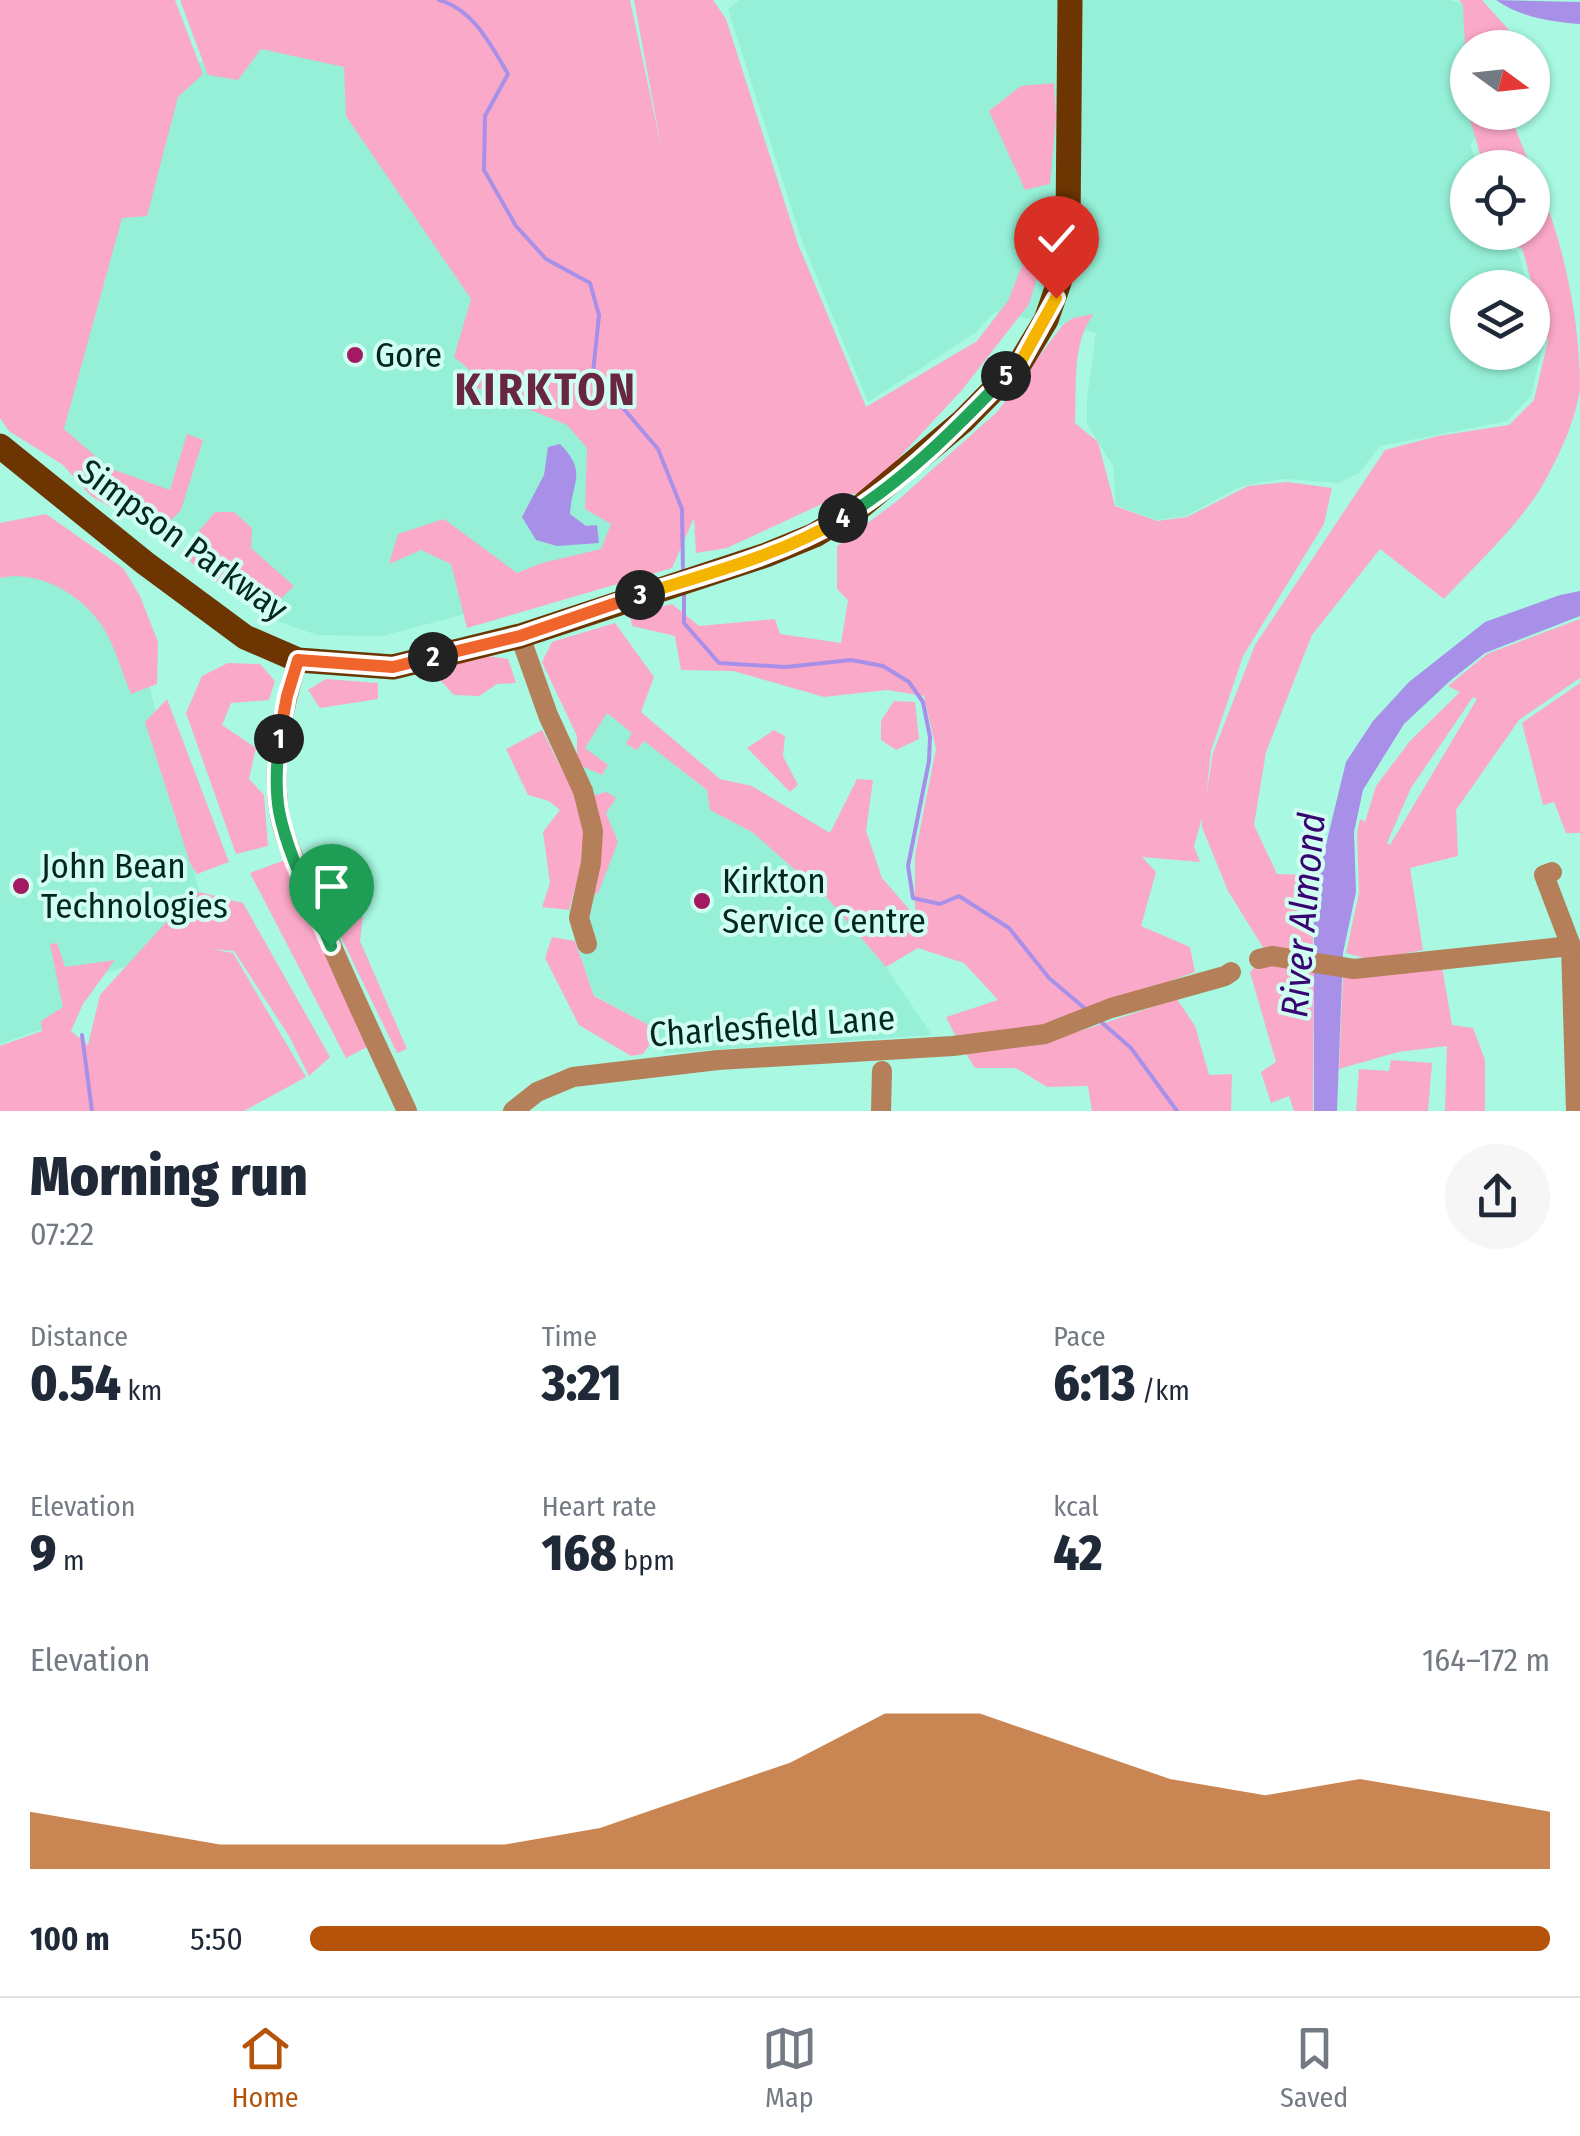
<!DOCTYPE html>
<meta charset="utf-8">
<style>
:root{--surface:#fff;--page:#f6f6f7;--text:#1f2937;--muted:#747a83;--line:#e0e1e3;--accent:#b45309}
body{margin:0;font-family:"Fira Sans Condensed",sans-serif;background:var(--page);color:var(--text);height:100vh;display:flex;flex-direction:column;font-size:38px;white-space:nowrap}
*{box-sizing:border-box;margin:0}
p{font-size:32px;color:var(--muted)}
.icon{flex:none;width:55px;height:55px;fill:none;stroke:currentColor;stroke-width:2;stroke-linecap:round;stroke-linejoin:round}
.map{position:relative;height:1111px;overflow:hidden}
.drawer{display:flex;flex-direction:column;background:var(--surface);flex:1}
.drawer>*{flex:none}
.needle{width:65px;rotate:105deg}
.buttons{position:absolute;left:1450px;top:30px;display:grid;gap:20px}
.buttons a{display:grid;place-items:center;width:100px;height:100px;border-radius:50%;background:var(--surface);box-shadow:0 2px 8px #0004;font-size:50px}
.pin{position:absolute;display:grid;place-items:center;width:85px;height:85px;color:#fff;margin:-102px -42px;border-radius:50% 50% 50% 0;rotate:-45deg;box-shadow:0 0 10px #0007}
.pin .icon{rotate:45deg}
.km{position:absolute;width:50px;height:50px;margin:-25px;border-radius:50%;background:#222;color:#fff;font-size:28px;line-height:50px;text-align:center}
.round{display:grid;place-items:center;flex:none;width:105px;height:105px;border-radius:52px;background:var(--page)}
.headline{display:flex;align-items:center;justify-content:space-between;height:170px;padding:0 30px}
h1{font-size:55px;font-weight:800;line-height:75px}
.metrics{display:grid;grid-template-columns:repeat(3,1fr);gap:15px;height:170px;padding:10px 30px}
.metrics div{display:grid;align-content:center}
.metrics b{font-size:50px;font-weight:800}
.metrics small{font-size:28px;font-weight:400}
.metrics p{font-size:28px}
.chart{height:280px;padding:20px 30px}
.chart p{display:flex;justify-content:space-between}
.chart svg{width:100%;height:180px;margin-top:10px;fill:var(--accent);opacity:.7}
ul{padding:0 30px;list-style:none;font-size:32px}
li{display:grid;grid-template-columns:160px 120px 1fr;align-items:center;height:75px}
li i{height:25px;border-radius:12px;background:var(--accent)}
.dock{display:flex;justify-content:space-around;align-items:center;height:140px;border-top:2px solid var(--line);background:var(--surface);font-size:28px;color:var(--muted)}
.dock a{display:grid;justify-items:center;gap:5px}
.dock .on{color:var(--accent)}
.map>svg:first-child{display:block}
</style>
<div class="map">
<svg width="1580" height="1111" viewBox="0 0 1580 1111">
<rect width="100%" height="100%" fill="#a8f8e2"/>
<g fill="#95f0d7">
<polygon points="739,0 1450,0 1466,4 1468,112 1477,113 1482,128 1470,145 1478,167 1468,168 1468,232 1490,233 1497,249 1518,251 1528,287 1468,288 1468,352 1532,352 1533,301 1544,341 1531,396 1507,421 1380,446 1360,472 1339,483 1285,479 1262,482 1239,487 1186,516 1156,520 1116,505 1113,466 1087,424 1087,399 1096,333 995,312 975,333 868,402 802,241 728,9"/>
<polygon points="308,32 399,59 613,470 630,537 530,597 382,636 317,635 263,616 255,591 145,497 63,444 60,402 100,168 191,65"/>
<polygon points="0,550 133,618 199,892 177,909 134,964 92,977 42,1029 0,1044"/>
<polygon points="606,712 633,734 627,743 643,740 707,790 710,810 752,832 828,899 886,967 932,1035 665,1053 652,1041 647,1024 594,995 575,941 569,910 576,885 591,796 577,764 608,765 585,748"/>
</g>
<g fill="#fba9c8" fill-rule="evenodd">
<polygon points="0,0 175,0 203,74 178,97 147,216 122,218 64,429 109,468 170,490 187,434 203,440 181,510 158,534 91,496 63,465 9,431 0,418"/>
<polygon points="180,0 630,0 662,151 634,0 713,0 726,19 798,244 866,407 977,341 1008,301 1026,256 1043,259 1029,304 962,390 866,493 841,495 727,548 696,553 694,518 672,568 467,628 451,564 421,550 389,564 398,534 444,519 517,573 542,563 601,549 611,524 585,509 587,448 567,425 468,384 471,371 454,357 471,299 346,116 344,67 261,49 238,80 208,75"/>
<polygon points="1459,0 1482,0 1508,29 1504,47 1468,48 1468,112 1463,5"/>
<polygon points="1054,83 1056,117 1050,184 1025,190 989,111 1021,86"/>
<polygon points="1468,113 1509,113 1531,167 1484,167"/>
<path d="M1533,171c29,64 47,145 47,217 -4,32 -20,65 -35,93 -25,44 -67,81 -101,118l-64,-50 -68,86 -46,117 -12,73 23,49 28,1 8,20v63l-49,-9 -36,-58 -26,-64v-9l-8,28 6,16 -58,-5 14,15 -15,54 49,21 5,25 -164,59 -76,4 -9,-18 52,-17 -34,-37 -46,-15 -32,19 -58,-68 -76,-67 -42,-22 -3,-20 -63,-49 -7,9 -11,-6 6,-11 -25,-20 -22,35 23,17 -6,10 -25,-11v-28l-35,-74 10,-20 63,-19 39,54 -13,35 79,67 32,7 78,47 27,-54 16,1 -7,51 16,47 33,38v-61l21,-106 -12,-53 -37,-6 -63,7 -91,-26 -52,-1 -6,-34 -43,-10 -2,-11 42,-11 27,22 76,-7 5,15 61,9 7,-43 -11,-11v-43l60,-45 100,-89 65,-86 11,-8 21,-4c-23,28 -17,74 -19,109l23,19 17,64 42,15 30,-4 61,-31 39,-4 45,6 -8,36 -81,132 -32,95 -5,46 7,-44 42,-108 130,-195 53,-14 71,-11 25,-25 14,-59 -26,-93 -21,-4 -6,-11 37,-1z"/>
<polygon points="215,512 234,512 252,528 251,548 294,586 263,616 180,554"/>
<path d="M46,514l77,54 17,28 18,46 -1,42 -26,10c-8,-19 -14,-41 -24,-60 -20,-37 -66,-65 -107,-56v-55z"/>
<path d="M1580,619v59l-61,42 -63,90 2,46 -48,12 13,82 -52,10 -25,-7 13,-60 -2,-60 3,-14 5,3 11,-36 34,-45 50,-49 -12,-6 39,-32zM1473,697l4,2 -87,146 -3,-2 24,-55z"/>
<polygon points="481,655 508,659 516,683 497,684 479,696 454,695 441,681 446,666"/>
<polygon points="228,663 260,664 275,681 269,700 231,703 222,725 256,748 249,779 264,795 268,846 236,854 186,713 202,676"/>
<polygon points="326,679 378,683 378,699 320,708 308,690"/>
<polygon points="1580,683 1580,833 1566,833 1554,802 1543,805 1522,723"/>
<polygon points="167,699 229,862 197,874 190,863 145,722"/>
<polygon points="894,701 915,702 919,739 896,750 881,740 881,721"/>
<polygon points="542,730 583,811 583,860 569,910 542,907 550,883 543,832 560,810 549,801 528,795 506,749"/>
<polygon points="774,730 785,736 783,756 798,785 790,792 747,748"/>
<polygon points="607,792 616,798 606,813 618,842 598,893 591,896 591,796"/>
<polygon points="285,860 367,1047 346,1058 250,873"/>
<polygon points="325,890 351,890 363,914 360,941 407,1049 397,1053 328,910"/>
<polygon points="199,892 243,903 330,1057 309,1076 289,1036 234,951 211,949 233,953 306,1077 244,1111 0,1111 0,1046 42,1031 41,1021 63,1007 50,944 57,943 65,967 115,960 83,1004 71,1031 88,1045 100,995 177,910"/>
<polygon points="552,937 575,941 594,996 647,1024 652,1041 643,1054 631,1056 579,1025 545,958"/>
<polygon points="1261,961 1314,969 1313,1111 1294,1111 1289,1096 1271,1103 1261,1072 1276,1062 1250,972"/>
<polygon points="1442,967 1452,1025 1473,1028 1485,1060 1485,1111 1445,1111 1447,1046 1398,1052 1339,1069 1343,976"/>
<polygon points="1177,999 1195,1026 1209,1075 1232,1074 1231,1111 1092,1111 1088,1086 1047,1087 1016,1068 975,1068 963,1049 1059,1038"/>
<polygon points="1391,1060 1432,1063 1428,1111 1356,1111 1359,1069 1389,1071"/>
</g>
<g fill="#a890e9">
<path d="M1496,0l84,2v22c-29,-2 -60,-7 -84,-24z"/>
<path d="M560,444c28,29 12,36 10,70l16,12 11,-1 2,18 -42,3 -21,-6 -14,-23 22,-42 4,-28z"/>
<polygon points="1580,591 1580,616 1485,653 1451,680 1404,724 1363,790 1354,832 1356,892 1343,953 1337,1111 1314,1111 1314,894 1346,762 1373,721 1409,682 1485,622 1560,595"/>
</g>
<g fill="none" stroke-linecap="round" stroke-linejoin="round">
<g stroke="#a890e9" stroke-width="4">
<path d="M439,0c34,9 52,45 69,74l-23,42 -1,54 32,56 30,33 44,24 9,32 -6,58 65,76 24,60 1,63"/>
<polyline points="684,591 684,623 719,663 786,667 851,660 883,666 909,682 923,702 930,737 929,761 908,866 913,898 940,904 959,896 1009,928 1049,978 1088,1011"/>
<polyline points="1099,1020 1131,1048 1177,1111"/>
<polyline points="82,1035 92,1111"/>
</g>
<g stroke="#b57f59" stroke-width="20">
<polyline points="520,636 548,715 583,791 593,831 591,863 579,918 587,944"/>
<path d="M298,660c-15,48 -25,95 -20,145 4,33 21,64 34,94 29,72 63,142 95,212"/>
<polyline points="1552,872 1544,875 1571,946 1576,1111"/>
<polyline points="1259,959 1272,956 1354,969 1571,946"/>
<polyline points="513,1111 537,1092 573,1077 718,1060 953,1046 1045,1034 1111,1008 1225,976 1231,972"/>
<polyline points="881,1111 882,1071"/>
</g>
<polyline stroke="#6c3501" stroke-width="25" points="0,446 145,563 245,637 298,660 393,667 459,651 520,636 766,555 815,535 859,508 963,421 1020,363 1046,320 1063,271 1068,225 1070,0"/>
</g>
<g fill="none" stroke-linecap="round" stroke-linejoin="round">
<defs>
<path id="split-1" d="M279,739c-2,24 -4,48 0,72 9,46 34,91 52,135"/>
<polyline id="split-2" points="279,739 287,696 298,660 393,667 433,657"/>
<polyline id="split-3" points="433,657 520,636 640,595"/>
<path id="split-4" d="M640,595c69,-22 141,-40 203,-77"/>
<path id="split-5" d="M843,518c61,-37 114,-91 163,-142"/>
<polyline id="split-6" points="1006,376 1020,363 1056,298"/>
</defs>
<use href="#split-1" stroke="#fff" stroke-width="20"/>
<use href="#split-2" stroke="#fff" stroke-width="20"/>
<use href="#split-3" stroke="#fff" stroke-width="20"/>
<use href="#split-4" stroke="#fff" stroke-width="20"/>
<use href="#split-5" stroke="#fff" stroke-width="20"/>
<use href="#split-6" stroke="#fff" stroke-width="20"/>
<use href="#split-1" stroke="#22a559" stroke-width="12"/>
<use href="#split-2" stroke="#f0652b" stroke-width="12"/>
<use href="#split-3" stroke="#f0652b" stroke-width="12"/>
<use href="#split-4" stroke="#f5b400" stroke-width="12"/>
<use href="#split-5" stroke="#22a559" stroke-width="12"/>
<use href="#split-6" stroke="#f5b400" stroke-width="12"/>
</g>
<g fill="#a31962" stroke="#d0fef0" stroke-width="4">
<circle cx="355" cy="355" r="10"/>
<circle cx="21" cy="886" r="10"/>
<circle cx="702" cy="901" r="10"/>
</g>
<g text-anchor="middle" stroke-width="8" stroke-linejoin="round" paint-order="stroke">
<g font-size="35" fill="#04261f" stroke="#d0fef0" text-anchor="start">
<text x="375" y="367">Gore</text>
<text x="41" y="878">John Bean<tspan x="41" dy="40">Technologies</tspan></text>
<text x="722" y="893">Kirkton<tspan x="722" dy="40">Service Centre</tspan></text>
</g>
<g font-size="35" fill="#04261f" stroke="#d0fef0">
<text transform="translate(183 540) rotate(36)" y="12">Simpson Parkway</text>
<text transform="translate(772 1026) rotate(-4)" y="12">Charlesfield Lane</text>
</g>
<g font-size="38" font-style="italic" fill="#380472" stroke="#d0fef0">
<text transform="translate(1303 915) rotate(-85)" y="13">River Almond</text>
</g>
<g font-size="45" font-weight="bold" letter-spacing="2.5" fill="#682643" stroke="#d0fef0">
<text x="546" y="405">KIRKTON</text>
</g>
</g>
</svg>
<div class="buttons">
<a><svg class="needle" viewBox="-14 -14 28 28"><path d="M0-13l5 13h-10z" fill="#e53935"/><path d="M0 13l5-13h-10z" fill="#747a83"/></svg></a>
<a><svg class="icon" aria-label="locate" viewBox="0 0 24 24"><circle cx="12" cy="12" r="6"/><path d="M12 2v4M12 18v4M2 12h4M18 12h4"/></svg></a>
<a><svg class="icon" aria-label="layers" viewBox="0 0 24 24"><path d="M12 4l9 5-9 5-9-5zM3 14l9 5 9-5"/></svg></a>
</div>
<div class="pin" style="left:331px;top:946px;background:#1e9e55"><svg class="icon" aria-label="arrive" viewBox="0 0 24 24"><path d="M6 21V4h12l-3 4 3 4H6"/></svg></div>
<div class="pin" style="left:1056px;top:298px;background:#d93025"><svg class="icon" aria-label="check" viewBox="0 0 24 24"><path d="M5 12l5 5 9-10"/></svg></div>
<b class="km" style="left:279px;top:739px">1</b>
<b class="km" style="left:433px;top:657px">2</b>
<b class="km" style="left:640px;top:595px">3</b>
<b class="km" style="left:843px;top:518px">4</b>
<b class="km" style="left:1006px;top:376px">5</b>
</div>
<section class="drawer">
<div class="headline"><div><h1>Morning run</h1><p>07:22</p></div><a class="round"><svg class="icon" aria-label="share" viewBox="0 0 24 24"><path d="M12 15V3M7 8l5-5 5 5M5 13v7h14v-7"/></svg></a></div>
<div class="metrics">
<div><p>Distance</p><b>0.54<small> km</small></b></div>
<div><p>Time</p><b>3:21</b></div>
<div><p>Pace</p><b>6:13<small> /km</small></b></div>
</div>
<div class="metrics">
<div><p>Elevation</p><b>9<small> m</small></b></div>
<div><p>Heart rate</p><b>168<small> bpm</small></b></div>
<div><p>kcal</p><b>42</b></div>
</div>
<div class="chart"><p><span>Elevation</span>164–172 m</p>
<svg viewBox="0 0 160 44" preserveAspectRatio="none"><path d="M0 44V30L10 34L20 38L30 38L40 38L50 38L60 34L70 26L80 18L90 6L100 6L110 14L120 22L130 26L140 22L150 26L160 30V44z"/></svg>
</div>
<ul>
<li><b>100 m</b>5:50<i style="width:100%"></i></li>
</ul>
</section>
<nav class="dock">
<a class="on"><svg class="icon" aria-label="home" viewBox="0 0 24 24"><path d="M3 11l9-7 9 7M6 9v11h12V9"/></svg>Home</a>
<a><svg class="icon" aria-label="map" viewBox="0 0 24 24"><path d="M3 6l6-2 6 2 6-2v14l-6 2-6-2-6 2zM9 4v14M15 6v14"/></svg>Map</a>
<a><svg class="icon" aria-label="saved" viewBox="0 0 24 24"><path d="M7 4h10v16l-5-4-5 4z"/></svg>Saved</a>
</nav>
